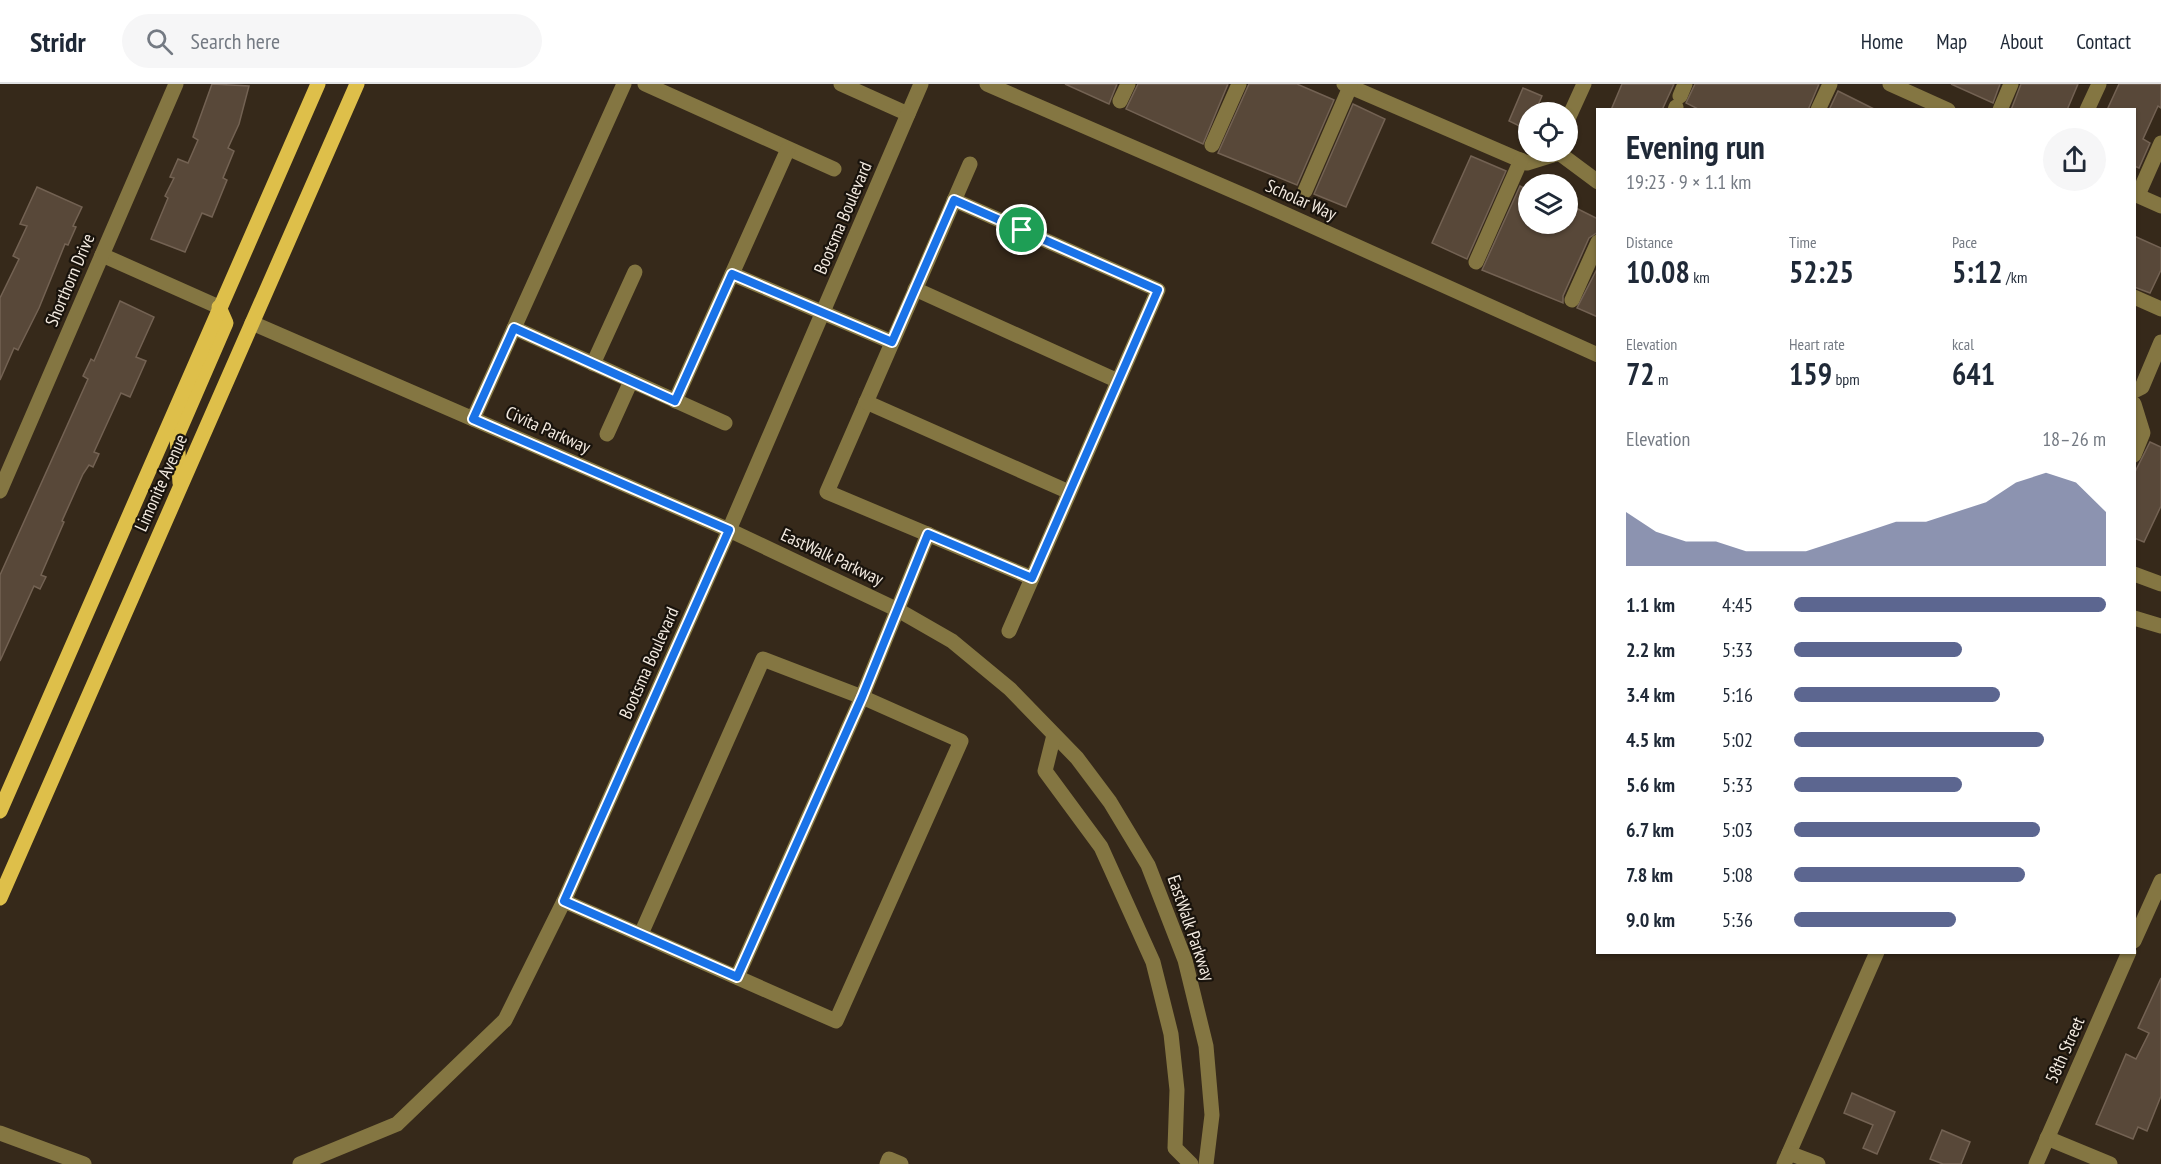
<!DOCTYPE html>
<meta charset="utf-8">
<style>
:root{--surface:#fff;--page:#f6f6f7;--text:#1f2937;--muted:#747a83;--line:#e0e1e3;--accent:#5c6690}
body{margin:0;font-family:"PT Sans Narrow",sans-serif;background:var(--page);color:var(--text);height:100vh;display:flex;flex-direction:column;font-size:22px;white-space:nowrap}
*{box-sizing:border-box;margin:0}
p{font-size:20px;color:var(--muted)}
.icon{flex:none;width:33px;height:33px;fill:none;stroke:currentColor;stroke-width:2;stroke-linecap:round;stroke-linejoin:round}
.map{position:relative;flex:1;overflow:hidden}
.panel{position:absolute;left:1596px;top:24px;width:540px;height:846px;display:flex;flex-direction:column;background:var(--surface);border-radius:0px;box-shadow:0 2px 4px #0004}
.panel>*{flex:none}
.buttons{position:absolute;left:1518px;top:18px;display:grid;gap:12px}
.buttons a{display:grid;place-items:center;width:60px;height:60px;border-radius:50%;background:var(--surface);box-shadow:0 2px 4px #0004;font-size:30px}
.pin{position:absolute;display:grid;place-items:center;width:51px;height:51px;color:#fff;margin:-26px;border:3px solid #fff;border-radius:50%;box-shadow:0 2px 6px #0007}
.round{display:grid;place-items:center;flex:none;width:63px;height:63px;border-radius:32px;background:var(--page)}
.summary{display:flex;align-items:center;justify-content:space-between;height:102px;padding:0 30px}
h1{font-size:33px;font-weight:600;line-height:45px}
.metrics{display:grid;grid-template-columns:repeat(3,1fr);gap:9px;height:102px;padding:6px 30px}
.metrics div{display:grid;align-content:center}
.metrics b{font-size:30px;font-weight:600}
.metrics small{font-size:16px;font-weight:400}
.metrics p{font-size:16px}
.chart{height:168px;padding:12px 30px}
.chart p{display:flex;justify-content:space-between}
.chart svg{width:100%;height:108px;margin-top:6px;fill:var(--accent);opacity:.7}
ul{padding:0 30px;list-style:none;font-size:20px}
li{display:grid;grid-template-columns:96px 72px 1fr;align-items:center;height:45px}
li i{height:15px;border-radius:8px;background:var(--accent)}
header{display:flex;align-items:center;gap:36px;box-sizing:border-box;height:84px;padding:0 30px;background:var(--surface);border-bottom:2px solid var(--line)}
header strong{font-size:28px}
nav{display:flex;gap:33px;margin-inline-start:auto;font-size:21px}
.search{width:420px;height:54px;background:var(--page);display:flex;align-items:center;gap:15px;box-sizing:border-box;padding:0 21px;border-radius:33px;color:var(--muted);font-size:22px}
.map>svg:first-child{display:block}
</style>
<header>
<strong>Stridr</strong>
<div class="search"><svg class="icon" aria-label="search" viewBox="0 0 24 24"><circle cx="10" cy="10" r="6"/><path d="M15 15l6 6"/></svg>Search here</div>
<nav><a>Home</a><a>Map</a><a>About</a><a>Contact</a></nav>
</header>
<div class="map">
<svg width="2161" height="1080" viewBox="0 0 2161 1080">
<rect width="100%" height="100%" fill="#36291a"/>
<g fill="#584839" stroke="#736253" stroke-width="1.5">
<polygon points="212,0 249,2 239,40 228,64 234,67 223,94 227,96 212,133 202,129 185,168 151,155 168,114 165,112 174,94 170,93 178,75 188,79 198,56 193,53"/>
<polygon points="1065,0 1117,0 1109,20"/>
<polygon points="1138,0 1228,0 1203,60 1126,25"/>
<polygon points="1249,0 1297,0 1334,16 1297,101 1218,69"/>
<polygon points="1622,0 1674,0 1662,26 1611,26"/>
<polygon points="1695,0 1819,0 1808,26 1700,26 1686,19"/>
<polygon points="1951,0 2000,0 1993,19"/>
<polygon points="2021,0 2078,0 2067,26 2011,26"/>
<polygon points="2119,0 2161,0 2161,24 2158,22 2143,55 2150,59 2139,84 2134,82 2134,26 2107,26"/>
<polygon points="1523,4 1542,12 1535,28 1528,28 1528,46 1509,37"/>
<polygon points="1838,7 1876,26 1829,26"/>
<polygon points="1353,20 1385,35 1346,123 1314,110"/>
<polygon points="1471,72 1506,87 1467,175 1432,159"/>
<polygon points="1520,102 1528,106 1528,140 1568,140 1568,120 1598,135 1598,148 1589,154 1563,212 1563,219 1482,186"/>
<polygon points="37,103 82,123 73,142 76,143 68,161 65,160 39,224 18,266 14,264 0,296 0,214 19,175 13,172 27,142 20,140"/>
<polygon points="2134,152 2161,164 2161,186 2150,209 2134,203"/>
<polygon points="1598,183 1598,233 1577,224"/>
<polygon points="120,217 154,233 136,273 146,277 130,313 121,309 94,368 99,370 93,383 89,381 83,390 62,437 64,438 41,491 46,493 40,505 34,502 0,577 0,491 88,295 83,292 91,275 94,277"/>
<polygon points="2150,358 2161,363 2161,422 2144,458 2134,454 2134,390"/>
<polygon points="2161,894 2161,1012 2147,1047 2138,1043 2133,1055 2096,1040 2126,970 2136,975 2149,949 2138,944"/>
<polygon points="1852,1009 1895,1028 1877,1070 1863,1064 1873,1041 1844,1029"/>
<polygon points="1942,1046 1970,1058 1961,1080 1943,1080 1930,1075"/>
</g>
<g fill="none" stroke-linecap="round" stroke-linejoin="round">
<g stroke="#847642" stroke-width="15">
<polyline points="645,0 834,85"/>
<polyline points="841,0 908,30"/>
<polyline points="987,0 1252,115 1598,271"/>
<polyline points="1344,0 1527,79 1559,69"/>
<polyline points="1890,0 1948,26"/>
<polyline points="1680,12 1685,0"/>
<polyline points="1120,17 1128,0"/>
<polyline points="1675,26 1676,23"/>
<polyline points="1818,26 1830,0"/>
<polyline points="2000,26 2011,0"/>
<polyline points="2087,26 2099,0"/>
<polyline points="1568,35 1584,0"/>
<polyline points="1212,61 1239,0"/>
<polyline points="1559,69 1598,98"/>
<polyline points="970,80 827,408 1032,494"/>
<polyline points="1305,107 1350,3"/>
<polyline points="2134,110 2161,122"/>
<polyline points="2138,111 2161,59"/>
<polyline points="954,116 1158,206 1009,547"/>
<polyline points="102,171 219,223"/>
<polyline points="1476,178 1521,76"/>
<polyline points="732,190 892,258"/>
<polyline points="915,205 1118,297"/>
<polyline points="2134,213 2161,225"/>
<polyline points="1572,216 1598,158"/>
<polyline points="252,239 729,446 898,526 952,557 1010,605 1077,674 1110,718 1148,781 1185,876 1206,962 1212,1031 1206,1080"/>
<polyline points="514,244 725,339"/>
<polyline points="593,280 635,188"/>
<polyline points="2134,307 2142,303 2161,258"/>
<polyline points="675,317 788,65"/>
<polyline points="866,318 1069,408"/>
<polyline points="2134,320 2143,349 2134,371"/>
<polyline points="473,335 624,0"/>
<polyline points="607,350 631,297"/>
<polyline points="0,407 176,0"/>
<polyline points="2134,490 2161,500"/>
<polyline points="2134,534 2161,542"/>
<polyline points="1054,651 1045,687 1101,763 1153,878 1171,950 1177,1006 1175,1064 1191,1080"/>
<polyline points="564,817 836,937 961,657 862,613 763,575 641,850"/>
<polyline points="2134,857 2161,797"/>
<polyline points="737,893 862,613 928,450"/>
<polyline points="0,1049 84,1080"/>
<polyline points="2047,1054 2110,1080"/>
<polyline points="1789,1069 1877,868"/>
<polyline points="300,1080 397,1040 505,936 564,817 729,446 921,0"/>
<polyline points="887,1080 889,1075 901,1080"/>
<polyline points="1784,1080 1789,1069 1818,1080"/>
<polyline points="2036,1080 2129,868"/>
</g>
<g stroke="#debf4a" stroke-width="15">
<polyline points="180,399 177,352 226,239 219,223"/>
<polyline points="0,727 318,0"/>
<polyline points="0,814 357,0"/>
</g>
</g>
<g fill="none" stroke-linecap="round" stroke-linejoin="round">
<defs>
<polygon id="route" points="954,116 1158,206 1032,494 928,450 862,613 737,893 564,817 729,446 473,335 514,244 675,317 732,190 892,258"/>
</defs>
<use href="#route" stroke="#fff" stroke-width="12"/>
<use href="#route" stroke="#1a73e8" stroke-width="8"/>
</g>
<g text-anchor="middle" stroke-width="4.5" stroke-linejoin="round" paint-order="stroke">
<g font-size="18" fill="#f3eae0" stroke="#19130c">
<text transform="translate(1301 116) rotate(24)" y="6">Scholar Way</text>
<text transform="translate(843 134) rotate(-67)" y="6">Bootsma Boulevard</text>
<text transform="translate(70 196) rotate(-67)" y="6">Shorthorn Drive</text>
<text transform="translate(548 346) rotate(24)" y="6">Civita Parkway</text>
<text transform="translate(161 399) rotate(-66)" y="6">Limonite Avenue</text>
<text transform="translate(832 473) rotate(25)" y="6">EastWalk Parkway</text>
<text transform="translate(649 579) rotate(-66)" y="6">Bootsma Boulevard</text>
<text transform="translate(1191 844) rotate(71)" y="6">EastWalk Parkway</text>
<text transform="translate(2065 966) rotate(-66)" y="6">58th Street</text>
</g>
</g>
</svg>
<div class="buttons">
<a><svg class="icon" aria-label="locate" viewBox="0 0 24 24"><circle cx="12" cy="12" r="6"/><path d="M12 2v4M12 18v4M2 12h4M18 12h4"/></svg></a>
<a><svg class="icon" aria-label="layers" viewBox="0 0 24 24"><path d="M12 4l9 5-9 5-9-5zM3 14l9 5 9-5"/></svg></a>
</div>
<div class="pin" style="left:1022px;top:146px;background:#1e9e55"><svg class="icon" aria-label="arrive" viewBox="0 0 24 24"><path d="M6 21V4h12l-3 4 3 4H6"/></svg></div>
<section class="panel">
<div class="summary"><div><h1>Evening run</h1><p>19:23 · 9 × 1.1 km</p></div><a class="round"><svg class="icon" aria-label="share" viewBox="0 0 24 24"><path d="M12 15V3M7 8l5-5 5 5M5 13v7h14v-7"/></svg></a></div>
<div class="metrics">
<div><p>Distance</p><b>10.08<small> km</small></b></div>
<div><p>Time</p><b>52:25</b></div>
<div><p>Pace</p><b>5:12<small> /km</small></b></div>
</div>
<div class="metrics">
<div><p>Elevation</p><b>72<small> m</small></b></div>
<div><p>Heart rate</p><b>159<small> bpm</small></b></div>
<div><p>kcal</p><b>641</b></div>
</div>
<div class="chart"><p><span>Elevation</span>18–26 m</p>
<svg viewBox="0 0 160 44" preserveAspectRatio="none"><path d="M0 44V22L10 30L20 34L30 34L40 38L50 38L60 38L70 34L80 30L90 26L100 26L110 22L120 18L130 10L140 6L150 10L160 22V44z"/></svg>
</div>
<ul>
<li><b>1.1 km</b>4:45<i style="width:100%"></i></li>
<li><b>2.2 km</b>5:33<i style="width:54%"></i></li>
<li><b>3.4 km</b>5:16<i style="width:66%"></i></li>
<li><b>4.5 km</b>5:02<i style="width:80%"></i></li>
<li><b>5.6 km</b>5:33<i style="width:54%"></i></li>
<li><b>6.7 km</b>5:03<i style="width:79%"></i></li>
<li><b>7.8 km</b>5:08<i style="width:74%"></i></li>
<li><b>9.0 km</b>5:36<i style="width:52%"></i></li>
</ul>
</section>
</div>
